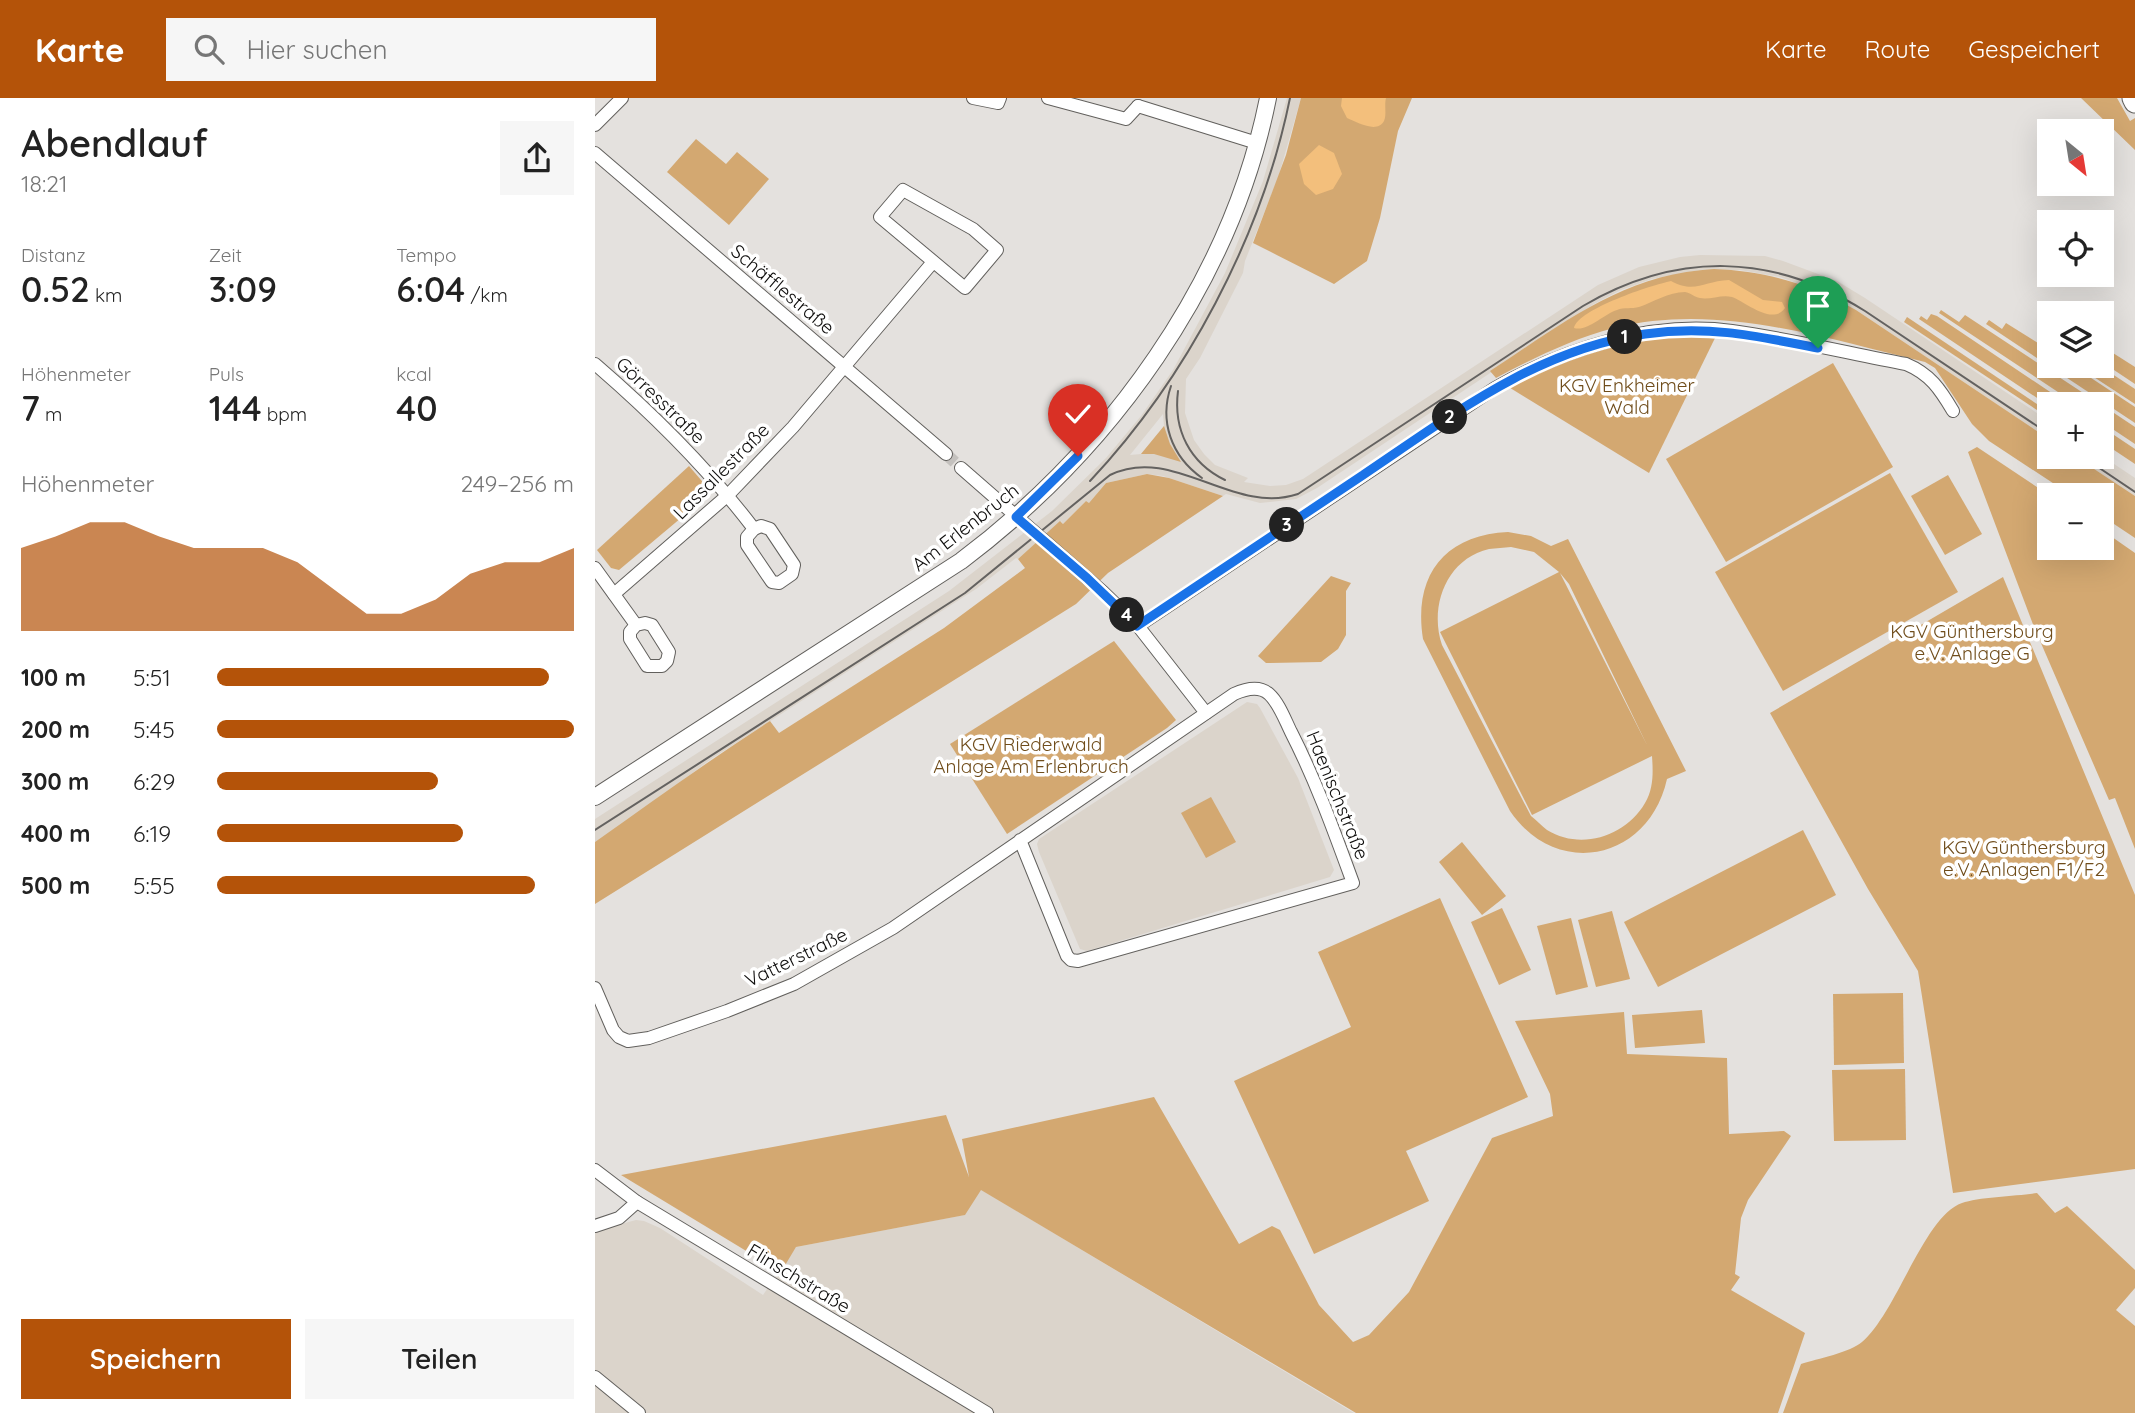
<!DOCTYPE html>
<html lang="de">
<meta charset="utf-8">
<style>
:root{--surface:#fff;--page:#f6f6f6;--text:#222;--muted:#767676;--accent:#b45309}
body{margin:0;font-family:Quicksand,sans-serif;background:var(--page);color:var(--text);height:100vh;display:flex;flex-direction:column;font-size:26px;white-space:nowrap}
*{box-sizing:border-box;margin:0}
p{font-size:23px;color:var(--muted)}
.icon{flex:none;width:38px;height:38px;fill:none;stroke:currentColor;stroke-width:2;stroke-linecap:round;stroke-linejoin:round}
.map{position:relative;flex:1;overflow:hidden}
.details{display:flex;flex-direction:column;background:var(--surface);width:595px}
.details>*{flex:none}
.needle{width:46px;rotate:150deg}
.tools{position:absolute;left:1442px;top:21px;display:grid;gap:14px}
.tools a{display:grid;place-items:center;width:77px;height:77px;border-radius:0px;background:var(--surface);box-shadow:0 7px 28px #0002;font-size:35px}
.pin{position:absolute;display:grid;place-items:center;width:60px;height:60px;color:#fff;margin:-72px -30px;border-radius:50% 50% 50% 0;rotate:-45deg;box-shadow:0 0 7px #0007}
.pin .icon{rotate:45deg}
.km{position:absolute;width:35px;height:35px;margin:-18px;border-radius:50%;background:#222;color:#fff;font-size:19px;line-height:35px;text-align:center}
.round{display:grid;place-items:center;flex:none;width:74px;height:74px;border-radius:0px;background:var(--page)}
.head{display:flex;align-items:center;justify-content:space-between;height:119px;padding:0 21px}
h1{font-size:38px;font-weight:600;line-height:52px}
.figures{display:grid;grid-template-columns:repeat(3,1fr);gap:10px;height:119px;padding:7px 21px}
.figures div{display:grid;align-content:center}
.figures b{font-size:35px;font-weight:600}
.figures small{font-size:19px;font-weight:400}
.figures p{font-size:19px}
.chart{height:196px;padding:14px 21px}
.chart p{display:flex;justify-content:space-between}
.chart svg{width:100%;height:126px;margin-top:7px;fill:var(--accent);opacity:.7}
.primary-button{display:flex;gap:14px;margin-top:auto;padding:14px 21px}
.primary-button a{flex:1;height:80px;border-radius:0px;background:var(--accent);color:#fff;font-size:28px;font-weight:600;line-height:80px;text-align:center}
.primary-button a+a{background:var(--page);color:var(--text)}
ul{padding:0 21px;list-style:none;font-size:23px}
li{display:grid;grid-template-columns:112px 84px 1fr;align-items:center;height:52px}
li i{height:18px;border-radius:9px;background:var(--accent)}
header{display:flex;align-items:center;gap:42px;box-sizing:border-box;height:98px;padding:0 35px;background:var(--accent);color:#fff}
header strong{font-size:33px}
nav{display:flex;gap:38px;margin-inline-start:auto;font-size:24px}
.search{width:490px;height:63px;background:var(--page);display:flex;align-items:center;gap:18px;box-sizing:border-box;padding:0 24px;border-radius:0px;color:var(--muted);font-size:26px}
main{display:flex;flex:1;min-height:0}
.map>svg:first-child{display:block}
</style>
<header>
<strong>Karte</strong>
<div class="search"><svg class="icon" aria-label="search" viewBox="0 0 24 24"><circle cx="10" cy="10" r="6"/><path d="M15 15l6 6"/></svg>Hier suchen</div>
<nav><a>Karte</a><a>Route</a><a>Gespeichert</a></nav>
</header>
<main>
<section class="details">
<div class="head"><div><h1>Abendlauf</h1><p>18:21</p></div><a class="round"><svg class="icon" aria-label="share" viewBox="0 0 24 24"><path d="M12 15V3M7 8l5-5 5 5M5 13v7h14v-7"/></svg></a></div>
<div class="figures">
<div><p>Distanz</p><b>0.52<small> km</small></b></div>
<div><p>Zeit</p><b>3:09</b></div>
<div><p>Tempo</p><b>6:04<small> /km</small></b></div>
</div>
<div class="figures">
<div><p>Höhenmeter</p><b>7<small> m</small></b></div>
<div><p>Puls</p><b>144<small> bpm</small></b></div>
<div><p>kcal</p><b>40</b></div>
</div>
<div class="chart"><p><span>Höhenmeter</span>249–256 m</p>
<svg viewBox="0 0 160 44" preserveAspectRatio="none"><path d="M0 44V15L10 11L20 6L30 6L40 11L50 15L60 15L70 15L80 20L90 29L100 38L110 38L120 33L130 24L140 20L150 20L160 15V44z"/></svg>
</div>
<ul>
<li><b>100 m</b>5:51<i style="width:93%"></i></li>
<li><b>200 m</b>5:45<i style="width:100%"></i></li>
<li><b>300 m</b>6:29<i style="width:62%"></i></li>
<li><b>400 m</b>6:19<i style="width:69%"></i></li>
<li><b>500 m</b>5:55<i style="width:89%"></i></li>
</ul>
<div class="primary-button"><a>Speichern</a><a>Teilen</a></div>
</section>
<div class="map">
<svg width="1540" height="1315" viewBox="0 0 1540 1315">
<rect width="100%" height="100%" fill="#e4e1de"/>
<g fill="#dbd4cb" fill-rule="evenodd">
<path d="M692,0h14l-23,80 -33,83 -2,12 -43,85 -14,21 -1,34 9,27 10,14 11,11 33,13 -4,4 26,4 16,-1 17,-6 295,-194 41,-18 41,-10 20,-2 65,1 18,5 54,20 28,17 184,123v18l-193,-129 -32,-17 -44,-16 -40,-7h-40l-48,9 -31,11 -27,14 -277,184 -21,11 -36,4 -34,-9 -3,2 -60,-20 -16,-2 -41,9 -17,20 -3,-2 -23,23 -2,-3 -43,38 -2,-1 -40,31 -265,170 -62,47 -54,36v-23l354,-228 103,-80 54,-53 35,-42 32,-46 52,-97 38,-92zM568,316l1,12 -23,28 -11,1z"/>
<polygon points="1507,358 1540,380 1540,398 1481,359"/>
<polygon points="652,604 662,606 665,610 703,680 739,772 735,779 492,853 485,851 444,754 442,746 444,741"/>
<polygon points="385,1091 759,1315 0,1315 0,1133 41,1122 49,1123 65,1130 168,1197 201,1149 369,1117"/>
</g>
<g fill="#d3a871" fill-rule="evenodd">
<polygon points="706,0 817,0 803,33 785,120 772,163 739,186 658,145 691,57"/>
<polygon points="1486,0 1522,0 1535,23 1540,20 1540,52"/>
<polygon points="101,41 131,66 142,54 174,81 134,127 72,74"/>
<path d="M1119,171c52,2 97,15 142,41l193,129v18h27l59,39v42l-33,-22v-21h-31l-82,-54 -17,-17 -37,-56 -10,-6c-101,-24 -207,-60 -311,-34 -42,11 -80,30 -118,50l-6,-7c74,-48 133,-97 224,-102z"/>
<polygon points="1346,212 1364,224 1370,217 1505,306 1481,306 1344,215"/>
<polygon points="1336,216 1342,218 1473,306 1454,306 1454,308 1324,221 1326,218 1332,222"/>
<polygon points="1312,219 1454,314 1454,320 1309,224"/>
<polygon points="1394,222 1407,231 1411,225 1454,252 1454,268 1391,226"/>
<polygon points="1121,238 1054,375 912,288 954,267 1044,240"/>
<polygon points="1507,248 1540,269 1540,286 1507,264"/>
<polygon points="1238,265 1298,369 1131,464 1071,361"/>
<polygon points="1454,268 1478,268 1540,309 1540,325"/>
<polygon points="1482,268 1505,268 1540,291 1540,306"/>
<polygon points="1507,307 1540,329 1540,346 1507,324"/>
<polygon points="569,328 575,346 586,364 559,356 546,356"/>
<polygon points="1507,329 1540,351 1540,366 1507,344"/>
<polygon points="1382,349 1454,397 1454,450 1507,450 1507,432 1540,455 1540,751 1520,700 1514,702 1439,529 1373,354"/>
<polygon points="94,368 112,389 111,399 24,472 16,470 2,452"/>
<polygon points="1295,375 1363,494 1188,593 1120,474"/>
<path d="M552,376l22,4 54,18 -115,77 -32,31 -481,300v-62c58,-41 116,-83 175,-121l9,12 165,-105 81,-60 -7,-9 42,-38 3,3 23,-23 3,2 17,-20z"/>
<polygon points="1353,377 1387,436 1350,457 1316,398"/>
<path d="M913,434l23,4 20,10 17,-7 118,232 -19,8c-18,81 -110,101 -157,32l-87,-172c-10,-63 21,-104 85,-107zM916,449l23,5 25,20 -119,60 92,183 120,-59c1,15 2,32 -7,47 -19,33 -64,48 -98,27 -5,-4 -11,-10 -16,-14l-89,-171c-13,-38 4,-86 47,-96 7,-1 15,-1 22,-2zM965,475l9,11 78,161z"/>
<polygon points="736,478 756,485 751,493 751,537 743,551 726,564 671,565 663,558"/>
<polygon points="1408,479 1540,797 1540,1071 1358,1095 1323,873 1273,791 1175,615"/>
<polygon points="519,543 581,622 572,630 412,736 355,646"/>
<polygon points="616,699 641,744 611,760 586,715"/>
<polygon points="1208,732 1241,797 1063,889 1029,824"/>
<polygon points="867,744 911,798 887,817 844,764"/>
<polygon points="845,800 933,999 811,1053 834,1103 719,1156 639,983 756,929 723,854"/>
<polygon points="907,810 936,872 904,887 876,824"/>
<polygon points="1017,813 1035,881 1001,889 983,822"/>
<polygon points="976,820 993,889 961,897 942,828"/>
<polygon points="1308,895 1309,965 1239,967 1238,896"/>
<polygon points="1107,912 1110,945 1040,950 1037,917"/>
<polygon points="1029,914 1032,956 1132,960 1134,1036 1189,1033 1196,1038 1153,1102 1146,1120 1140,1176 1145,1179 1136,1192 1210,1235 1183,1315 761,1315 386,1092 370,1117 201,1149 186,1174 26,1077 351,1017 374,1079 367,1041 559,999 644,1146 677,1128 685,1132 724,1207 758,1244 774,1237 814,1194 897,1040 958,1018 955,996 920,923"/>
<polygon points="1310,971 1311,1042 1239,1043 1237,972"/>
<path d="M1442,1095l18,20 12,-7 68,64v18l-19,22 19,16v87h-352l18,-49c16,-5 50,-12 61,-22 35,-30 62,-126 100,-139 16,-6 56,-7 75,-10z"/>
</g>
<g fill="#f3bf7c">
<path d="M747,0h44c-2,7 1,17 -2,23 -7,13 -27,1 -37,-3l-6,-12z"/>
<polygon points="724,47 739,55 747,76 738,91 721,97 709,86 704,66"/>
<path d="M1134,182l34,20 19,2 3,6c-13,18 -39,-6 -53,-11 -10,-3 -22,3 -32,1 -6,-1 -9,-5 -15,-6 -17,0 -31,10 -46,15 -7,2 -15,0 -22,3 -13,4 -30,22 -43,18 4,-19 78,-43 97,-47 24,13 33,0 58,-1z"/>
</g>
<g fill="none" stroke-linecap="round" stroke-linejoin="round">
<polyline stroke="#c4c1be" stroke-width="12" stroke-dasharray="12 6" stroke-linecap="butt" points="351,356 366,370"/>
<defs>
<g id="minor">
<polyline points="378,0 403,5 405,0"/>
<polyline points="453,0 531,21 543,8"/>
<polyline points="543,8 662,45"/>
<polyline points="0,27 27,0"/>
<polyline points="0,55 351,356"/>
<polygon points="308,92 378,131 402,152 370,190 285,119"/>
<path d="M0,266c58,50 112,103 159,165"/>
<polyline points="366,370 508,494 543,528 611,615"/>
<polygon points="166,428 175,431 199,467 197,476 184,485 177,484 152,447 152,439 159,431"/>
<polyline points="0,470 41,527"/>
<polyline points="19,496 133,397 198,329 338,164"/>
<polygon points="50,525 57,527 74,554 72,563 67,568 52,568 35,541 35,534 41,527"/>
<path d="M543,528l357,-238c69,-39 156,-68 237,-57 58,8 116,22 174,33 24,10 34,25 47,47"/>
<path d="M0,890l18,42 6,7 9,4 21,-3 78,-27 67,-27 99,-56 341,-234c11,-5 25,-9 35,0 10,9 16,26 22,38 25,49 43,99 62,151l-275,78 -7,-1 -4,-4 -47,-116"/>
<polyline points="0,1072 42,1104 392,1315"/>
<polyline points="0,1128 24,1120 42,1104"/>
<polyline points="0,1279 44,1315"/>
</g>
<path id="secondary" d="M0,699l366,-236c149,-112 270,-278 307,-463"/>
<polyline id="motorway" points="1538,0 1540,4"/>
</defs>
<use href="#minor" stroke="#62605d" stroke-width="14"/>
<use href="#secondary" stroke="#62605d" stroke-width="18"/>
<use href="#motorway" stroke="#62605d" stroke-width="23"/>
<use href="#minor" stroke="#fff" stroke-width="12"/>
<use href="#secondary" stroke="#fff" stroke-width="16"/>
<use href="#motorway" stroke="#fff" stroke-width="21"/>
<g stroke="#646260" stroke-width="2">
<path d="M576,288c-12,35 0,70 31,92"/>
<path d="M583,293c-5,39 12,72 47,89"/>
<polyline points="1488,359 1540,394"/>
<path d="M495,383c96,-102 172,-245 200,-383"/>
<path d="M0,732l370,-237 145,-118c63,-31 123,41 188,19l285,-188c94,-55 190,-53 282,5l184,123"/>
</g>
</g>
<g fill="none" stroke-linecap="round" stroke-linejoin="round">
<defs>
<path id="route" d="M483,358l-62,61 71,61 50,48c76,-51 151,-101 226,-151 88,-59 174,-126 282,-141 63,-9 112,2 173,14"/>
</defs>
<use href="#route" stroke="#fff" stroke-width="14"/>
<use href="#route" stroke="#1a73e8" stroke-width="9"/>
</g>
<g text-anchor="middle" stroke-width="7" stroke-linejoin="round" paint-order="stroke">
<g font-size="19" fill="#0d0c0b" stroke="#fff">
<text transform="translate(188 191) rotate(40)" y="7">Schäfflestraße</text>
<text transform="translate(66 302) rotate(44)" y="7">Görresstraße</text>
<text transform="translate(126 373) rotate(-45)" y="7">Lassallestraße</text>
<text transform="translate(370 429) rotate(-38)" y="7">Am Erlenbruch</text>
<text transform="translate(743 697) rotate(68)" y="7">Haenischstraße</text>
<text transform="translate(201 859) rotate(-26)" y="7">Vatterstraße</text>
<text transform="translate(204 1180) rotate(31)" y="7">Flinschstraße</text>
</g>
<g font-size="19" fill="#704d1b" stroke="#fff">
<text x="1032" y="294">KGV Enkheimer<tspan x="1032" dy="22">Wald</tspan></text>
<text x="1377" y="540">KGV Günthersburg<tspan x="1377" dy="22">e.V. Anlage G</tspan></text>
<text x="436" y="653">KGV Riederwald<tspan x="436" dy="22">Anlage Am Erlenbruch</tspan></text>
<text x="1429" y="756">KGV Günthersburg<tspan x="1429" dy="22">e.V. Anlagen F1/F2</tspan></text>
</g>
</g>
</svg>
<div class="tools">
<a><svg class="needle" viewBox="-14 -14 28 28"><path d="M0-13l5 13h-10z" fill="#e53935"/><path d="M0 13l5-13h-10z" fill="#767676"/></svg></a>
<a><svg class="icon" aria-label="locate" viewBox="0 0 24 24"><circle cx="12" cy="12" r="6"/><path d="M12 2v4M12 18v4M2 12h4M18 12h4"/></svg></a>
<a><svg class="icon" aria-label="layers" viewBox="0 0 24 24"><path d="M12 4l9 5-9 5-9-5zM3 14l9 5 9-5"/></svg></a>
<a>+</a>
<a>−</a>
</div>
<div class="pin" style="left:1223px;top:250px;background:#1e9e55"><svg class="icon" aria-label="arrive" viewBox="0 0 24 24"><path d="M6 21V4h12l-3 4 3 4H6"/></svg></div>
<div class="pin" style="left:483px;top:358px;background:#d93025"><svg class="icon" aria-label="check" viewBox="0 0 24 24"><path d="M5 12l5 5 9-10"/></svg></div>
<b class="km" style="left:1030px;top:239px">1</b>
<b class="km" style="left:855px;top:319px">2</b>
<b class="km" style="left:692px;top:427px">3</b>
<b class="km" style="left:532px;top:517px">4</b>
</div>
</main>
